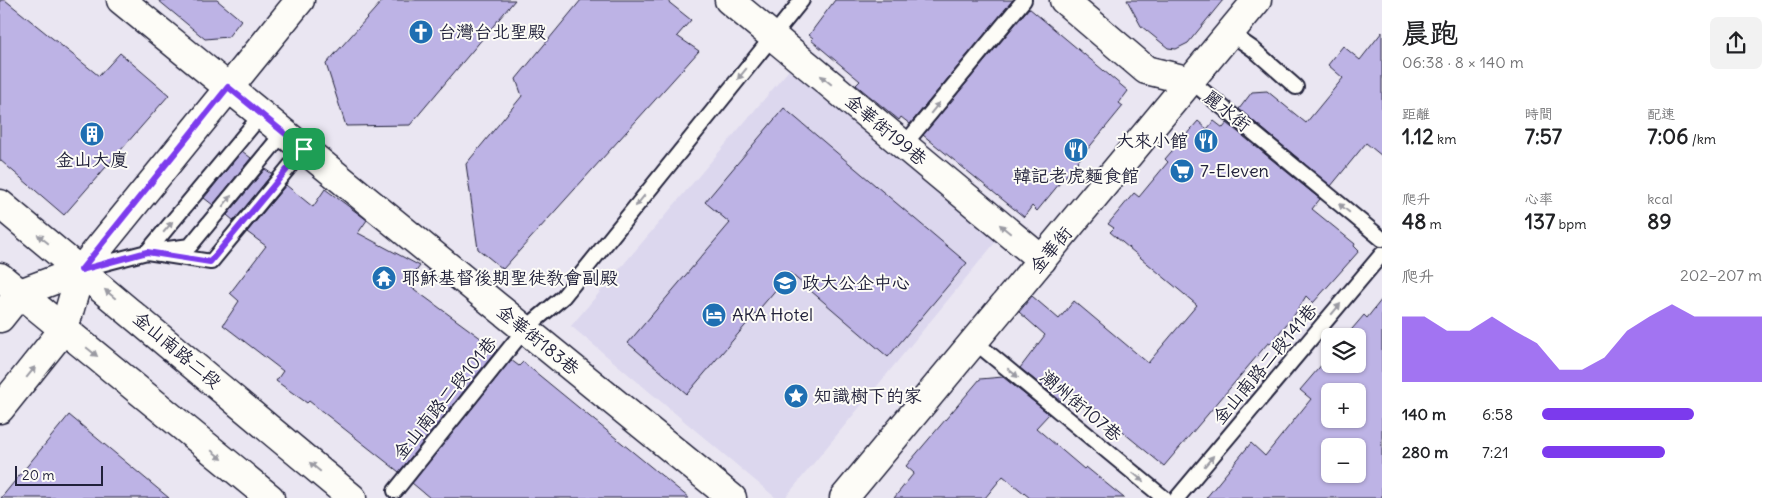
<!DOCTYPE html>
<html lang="zh-TW">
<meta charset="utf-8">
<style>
:root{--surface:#fff;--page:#f2f2f2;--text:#202124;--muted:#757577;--accent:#7c3aed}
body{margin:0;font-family:Delius,"LXGW WenKai TC",sans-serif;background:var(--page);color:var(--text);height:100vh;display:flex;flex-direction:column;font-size:19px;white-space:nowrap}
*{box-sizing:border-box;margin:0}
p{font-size:16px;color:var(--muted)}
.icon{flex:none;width:28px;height:28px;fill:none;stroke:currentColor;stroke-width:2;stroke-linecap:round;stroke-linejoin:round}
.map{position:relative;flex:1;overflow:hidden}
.drawer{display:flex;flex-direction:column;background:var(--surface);width:400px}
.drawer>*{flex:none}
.controls{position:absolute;left:1321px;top:328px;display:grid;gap:10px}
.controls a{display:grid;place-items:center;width:45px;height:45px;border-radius:8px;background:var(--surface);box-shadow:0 1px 4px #0004;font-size:25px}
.scale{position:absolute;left:15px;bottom:12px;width:88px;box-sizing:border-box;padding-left:5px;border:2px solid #22223b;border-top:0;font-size:14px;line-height:18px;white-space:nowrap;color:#22223b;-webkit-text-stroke:4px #fdfcf7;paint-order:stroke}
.pin{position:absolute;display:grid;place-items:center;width:42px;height:42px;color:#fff;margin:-21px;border-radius:10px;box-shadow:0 2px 8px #0006}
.round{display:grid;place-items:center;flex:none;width:52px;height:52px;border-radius:8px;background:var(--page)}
.head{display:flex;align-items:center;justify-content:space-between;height:85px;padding:0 20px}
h1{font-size:28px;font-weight:700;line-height:38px}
.metrics{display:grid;grid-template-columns:repeat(3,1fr);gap:8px;height:85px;padding:5px 20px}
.metrics div{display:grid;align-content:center}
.metrics b{font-size:21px;font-weight:700}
.metrics small{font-size:14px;font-weight:400}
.metrics p{font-size:14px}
.chart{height:140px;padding:10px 20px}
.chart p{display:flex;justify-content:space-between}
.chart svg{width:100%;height:90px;margin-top:5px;fill:var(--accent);opacity:.7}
ul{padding:0 20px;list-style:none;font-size:16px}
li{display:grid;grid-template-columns:80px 60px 1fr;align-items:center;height:38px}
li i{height:12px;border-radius:6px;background:var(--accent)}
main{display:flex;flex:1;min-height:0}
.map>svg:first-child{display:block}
</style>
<main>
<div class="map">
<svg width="1382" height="498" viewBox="0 0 1382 498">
<rect width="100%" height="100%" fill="#eae6f2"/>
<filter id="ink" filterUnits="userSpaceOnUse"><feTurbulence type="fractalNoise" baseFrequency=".02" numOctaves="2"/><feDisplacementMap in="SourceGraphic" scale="10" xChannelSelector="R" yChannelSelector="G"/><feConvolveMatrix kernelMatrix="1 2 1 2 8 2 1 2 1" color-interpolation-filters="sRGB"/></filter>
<g filter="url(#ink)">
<polygon fill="#dcd7ee" points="789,70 998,239 785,498 776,498 571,326"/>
<g fill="#bdb3e5" stroke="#22223b" fill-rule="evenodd">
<polygon points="0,0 5,0 99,76 120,53 169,95 64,215 0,160"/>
<polygon points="158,0 217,0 241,20 228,37 205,39"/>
<polygon points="383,0 515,0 410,125 346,126 326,64"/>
<polygon points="581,0 666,0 691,20 677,36 699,51 503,269 478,249 466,164 522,96 516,79"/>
<polygon points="835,0 1013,0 910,124 901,117 899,120 856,85 860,81 811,40 813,38 809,35"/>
<polygon points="1127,0 1223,0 1188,43 1176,49 1168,48 1141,26"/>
<polygon points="1029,8 1128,91 1119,103 1123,106 1037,211 1032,206 1024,217 923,135"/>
<polygon points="1382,32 1382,156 1366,143 1331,186 1239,109 1252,92 1267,91 1306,123 1343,78 1328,65 1343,46 1360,60"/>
<polygon points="784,108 967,263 888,357 790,273 687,394 628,343 730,223 705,202"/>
<polygon points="1198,121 1207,129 1214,121 1223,128 1227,123 1320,199 1312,209 1355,244 1354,246 1359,251 1313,303 1306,296 1295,314 1270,344 1268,343 1164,466 1090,405 1086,409 1067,394 1061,401 1020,368 1045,335 1019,312 1032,296 1059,319 1074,301 1148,363 1197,305 1110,232 1114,228 1108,224 1134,193 1139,197 1168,162 1165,159"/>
<polygon points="242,151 251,158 213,205 204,198"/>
<polygon points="265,169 272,174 234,221 227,215"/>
<polygon points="286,185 313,207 325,189 367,220 358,233 420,266 407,284 497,350 399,472 309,401 307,403 276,381 283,371 223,325 239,301 230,293 266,246 247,232"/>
<path d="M1382,299v199h-176l45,-55 14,13 46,-57 -11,-9 30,-35v9h28v-28h-12l18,-21 3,3zM1330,391h28v28h-28zM1330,446h28v28h-28z"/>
<polygon points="511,360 519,366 523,362 689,498 430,498 412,483"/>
<polygon points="1003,377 1049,414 1036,428 1084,469 1086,467 1124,498 1030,498 1003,476 985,498 894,498 914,473 906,466 980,379"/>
<polygon points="69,415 169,498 1,498"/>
</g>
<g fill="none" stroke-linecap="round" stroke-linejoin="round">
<defs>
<g id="service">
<polyline points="1230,33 1253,49 1296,87"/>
<polyline points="1191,81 1382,239"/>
<polyline points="904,145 1024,0"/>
<polyline points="160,250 190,246 284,132"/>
<polyline points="147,252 211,262 304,149"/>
<polyline points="86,268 147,252 262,114"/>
<polyline points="975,342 1164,498"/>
<polyline points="395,491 525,329 563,297 802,0"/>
<polyline points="1177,498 1382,254"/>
</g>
<g id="minor">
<polyline points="121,0 732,498"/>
<polyline points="729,0 1042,260"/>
<polyline points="1064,0 1146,70 1191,81"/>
<polyline points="81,270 300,0"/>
</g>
<g id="tertiary">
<polyline points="0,318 20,293 81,270"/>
<polyline points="0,409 64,329 81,270"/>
<polyline points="844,498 1257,0"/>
</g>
<g id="secondary">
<polyline points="0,204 352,498"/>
<polyline points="0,277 270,498"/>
</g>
</defs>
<use href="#service" stroke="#22223b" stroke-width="18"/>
<use href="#minor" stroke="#22223b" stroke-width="31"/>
<use href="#tertiary" stroke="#22223b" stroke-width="31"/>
<use href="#secondary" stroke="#22223b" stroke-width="31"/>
<use href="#service" stroke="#fdfcf7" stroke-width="14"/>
<use href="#minor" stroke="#fdfcf7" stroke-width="28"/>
<use href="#tertiary" stroke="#fdfcf7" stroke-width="28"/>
<use href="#secondary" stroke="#fdfcf7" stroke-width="28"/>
</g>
<defs><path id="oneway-solid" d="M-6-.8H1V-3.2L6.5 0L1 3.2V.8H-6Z" transform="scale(1.25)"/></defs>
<g fill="#9a9aa2">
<use href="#oneway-solid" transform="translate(742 74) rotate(129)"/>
<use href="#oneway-solid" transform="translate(826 80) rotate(-140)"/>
<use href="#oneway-solid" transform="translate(935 108) rotate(-51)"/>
<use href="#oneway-solid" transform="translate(227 201) rotate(-51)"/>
<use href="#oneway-solid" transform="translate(640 201) rotate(129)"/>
<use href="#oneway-solid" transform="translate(1344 208) rotate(-141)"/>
<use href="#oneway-solid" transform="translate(168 227) rotate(-50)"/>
<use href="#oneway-solid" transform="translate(1005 229) rotate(-140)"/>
<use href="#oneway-solid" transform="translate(43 239) rotate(-141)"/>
<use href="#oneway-solid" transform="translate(110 294) rotate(-140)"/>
<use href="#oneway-solid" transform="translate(1336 309) rotate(-50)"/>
<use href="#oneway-solid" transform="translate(92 352) rotate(39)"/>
<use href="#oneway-solid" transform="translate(31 372) rotate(-51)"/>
<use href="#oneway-solid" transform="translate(1013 373) rotate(40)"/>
<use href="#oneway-solid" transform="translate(217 455) rotate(39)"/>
<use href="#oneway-solid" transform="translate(1209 461) rotate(-50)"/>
<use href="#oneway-solid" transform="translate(315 467) rotate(-140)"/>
<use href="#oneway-solid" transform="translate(1138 477) rotate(40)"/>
</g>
</g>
<g fill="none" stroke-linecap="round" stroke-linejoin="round" filter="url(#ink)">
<defs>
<polygon id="route" points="228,87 304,149 210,262 147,252 81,270"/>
</defs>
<use href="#route" stroke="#fff" stroke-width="10"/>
<use href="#route" stroke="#7c3aed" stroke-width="6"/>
</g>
<defs>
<symbol id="church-disc" viewBox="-11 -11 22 22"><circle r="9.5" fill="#1f6fb2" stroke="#fdfcf7"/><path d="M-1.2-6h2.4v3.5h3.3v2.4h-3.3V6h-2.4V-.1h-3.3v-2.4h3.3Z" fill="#fff"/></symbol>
<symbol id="building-disc" viewBox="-11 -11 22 22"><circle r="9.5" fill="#1f6fb2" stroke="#fdfcf7"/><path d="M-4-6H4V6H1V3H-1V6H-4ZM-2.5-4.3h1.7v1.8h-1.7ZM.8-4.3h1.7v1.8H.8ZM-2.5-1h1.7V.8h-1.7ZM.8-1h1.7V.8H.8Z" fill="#fff"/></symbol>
<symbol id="restaurant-disc" viewBox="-11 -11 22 22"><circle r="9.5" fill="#1f6fb2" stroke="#fdfcf7"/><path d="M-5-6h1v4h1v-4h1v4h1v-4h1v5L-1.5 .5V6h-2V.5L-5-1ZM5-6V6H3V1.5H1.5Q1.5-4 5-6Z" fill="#fff"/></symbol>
<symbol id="supermarket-disc" viewBox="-11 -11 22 22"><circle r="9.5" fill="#1f6fb2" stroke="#fdfcf7"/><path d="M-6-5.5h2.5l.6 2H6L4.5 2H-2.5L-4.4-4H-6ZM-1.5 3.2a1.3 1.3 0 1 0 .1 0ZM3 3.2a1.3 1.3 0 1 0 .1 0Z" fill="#fff"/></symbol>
<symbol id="temple-disc" viewBox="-11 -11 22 22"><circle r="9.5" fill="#1f6fb2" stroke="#fdfcf7"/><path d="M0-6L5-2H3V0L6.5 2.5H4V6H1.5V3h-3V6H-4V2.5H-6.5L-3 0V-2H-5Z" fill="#fff"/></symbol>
<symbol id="university-disc" viewBox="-11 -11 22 22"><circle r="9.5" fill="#1f6fb2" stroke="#fdfcf7"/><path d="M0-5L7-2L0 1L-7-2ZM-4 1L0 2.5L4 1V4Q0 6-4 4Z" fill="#fff"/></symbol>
<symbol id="hotel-disc" viewBox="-11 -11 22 22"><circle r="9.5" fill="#1f6fb2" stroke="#fdfcf7"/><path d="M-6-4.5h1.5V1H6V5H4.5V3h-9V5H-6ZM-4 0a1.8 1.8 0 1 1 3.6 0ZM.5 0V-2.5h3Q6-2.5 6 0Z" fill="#fff"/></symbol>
<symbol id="sight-disc" viewBox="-11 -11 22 22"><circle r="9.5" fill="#1f6fb2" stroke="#fdfcf7"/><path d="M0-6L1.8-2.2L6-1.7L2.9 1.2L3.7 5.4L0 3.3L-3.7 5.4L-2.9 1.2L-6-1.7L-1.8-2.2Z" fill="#fff"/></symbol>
</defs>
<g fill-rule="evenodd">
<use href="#church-disc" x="407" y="18" width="28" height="28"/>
<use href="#building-disc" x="78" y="120" width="28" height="28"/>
<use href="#restaurant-disc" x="1192" y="127" width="28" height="28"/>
<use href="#restaurant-disc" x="1062" y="136" width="28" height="28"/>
<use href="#supermarket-disc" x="1168" y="157" width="28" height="28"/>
<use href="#temple-disc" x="370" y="264" width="28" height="28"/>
<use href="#university-disc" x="771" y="269" width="28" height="28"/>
<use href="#hotel-disc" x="700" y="301" width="28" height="28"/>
<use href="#sight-disc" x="782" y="382" width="28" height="28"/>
</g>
<g text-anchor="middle" stroke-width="4" stroke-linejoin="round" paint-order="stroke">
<g font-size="18" fill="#22223b" stroke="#fdfcf7" text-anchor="start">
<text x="438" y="38">台灣台北聖殿</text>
<text x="1188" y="147" text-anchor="end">大來小館</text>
<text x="92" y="166" text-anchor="middle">金山大廈</text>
<text x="1200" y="177">7-Eleven</text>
<text x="1076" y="182" text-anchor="middle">韓記老虎麵食館</text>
<text x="402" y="284">耶穌基督後期聖徒教會副殿</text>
<text x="802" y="289">政大公企中心</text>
<text x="732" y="321">AKA Hotel</text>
<text x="814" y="402">知識樹下的家</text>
</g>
<g font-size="18" fill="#22223b" stroke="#fdfcf7">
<text transform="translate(1227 111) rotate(39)" y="6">麗水街</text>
<text transform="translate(886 130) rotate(40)" y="6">金華街199巷</text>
<text transform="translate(1051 250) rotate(-50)" y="6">金華街</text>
<text transform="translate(538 340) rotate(39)" y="6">金華街183巷</text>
<text transform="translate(177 350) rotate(40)" y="6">金山南路二段</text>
<text transform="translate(1265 364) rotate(-50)" y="6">金山南路二段141巷</text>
<text transform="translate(445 398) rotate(-51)" y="6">金山南路二段101巷</text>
<text transform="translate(1081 406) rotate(40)" y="6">潮州街107巷</text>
</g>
</g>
</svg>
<div class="controls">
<a><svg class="icon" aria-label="layers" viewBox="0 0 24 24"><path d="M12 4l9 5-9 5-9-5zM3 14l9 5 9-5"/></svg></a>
<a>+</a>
<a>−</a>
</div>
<div class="scale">20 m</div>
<div class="pin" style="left:304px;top:149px;background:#1e9e55"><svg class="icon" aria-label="arrive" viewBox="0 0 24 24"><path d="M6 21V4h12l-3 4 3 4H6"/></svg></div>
</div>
<section class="drawer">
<div class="head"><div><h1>晨跑</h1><p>06:38 · 8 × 140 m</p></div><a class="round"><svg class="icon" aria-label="share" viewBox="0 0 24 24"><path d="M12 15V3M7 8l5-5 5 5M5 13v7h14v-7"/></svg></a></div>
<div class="metrics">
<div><p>距離</p><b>1.12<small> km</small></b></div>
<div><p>時間</p><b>7:57</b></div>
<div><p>配速</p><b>7:06<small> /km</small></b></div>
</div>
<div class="metrics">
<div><p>爬升</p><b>48<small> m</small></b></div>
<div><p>心率</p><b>137<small> bpm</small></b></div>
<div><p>kcal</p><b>89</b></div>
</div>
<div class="chart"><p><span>爬升</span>202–207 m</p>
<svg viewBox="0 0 160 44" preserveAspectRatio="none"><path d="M0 44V12L10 12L20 19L30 19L40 12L50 19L60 25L70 38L80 38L90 32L100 19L110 12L120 6L130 12L140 12L150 12L160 12V44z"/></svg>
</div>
<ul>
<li><b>140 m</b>6:58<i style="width:69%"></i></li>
<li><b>280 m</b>7:21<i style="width:56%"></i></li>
</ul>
</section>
</main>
